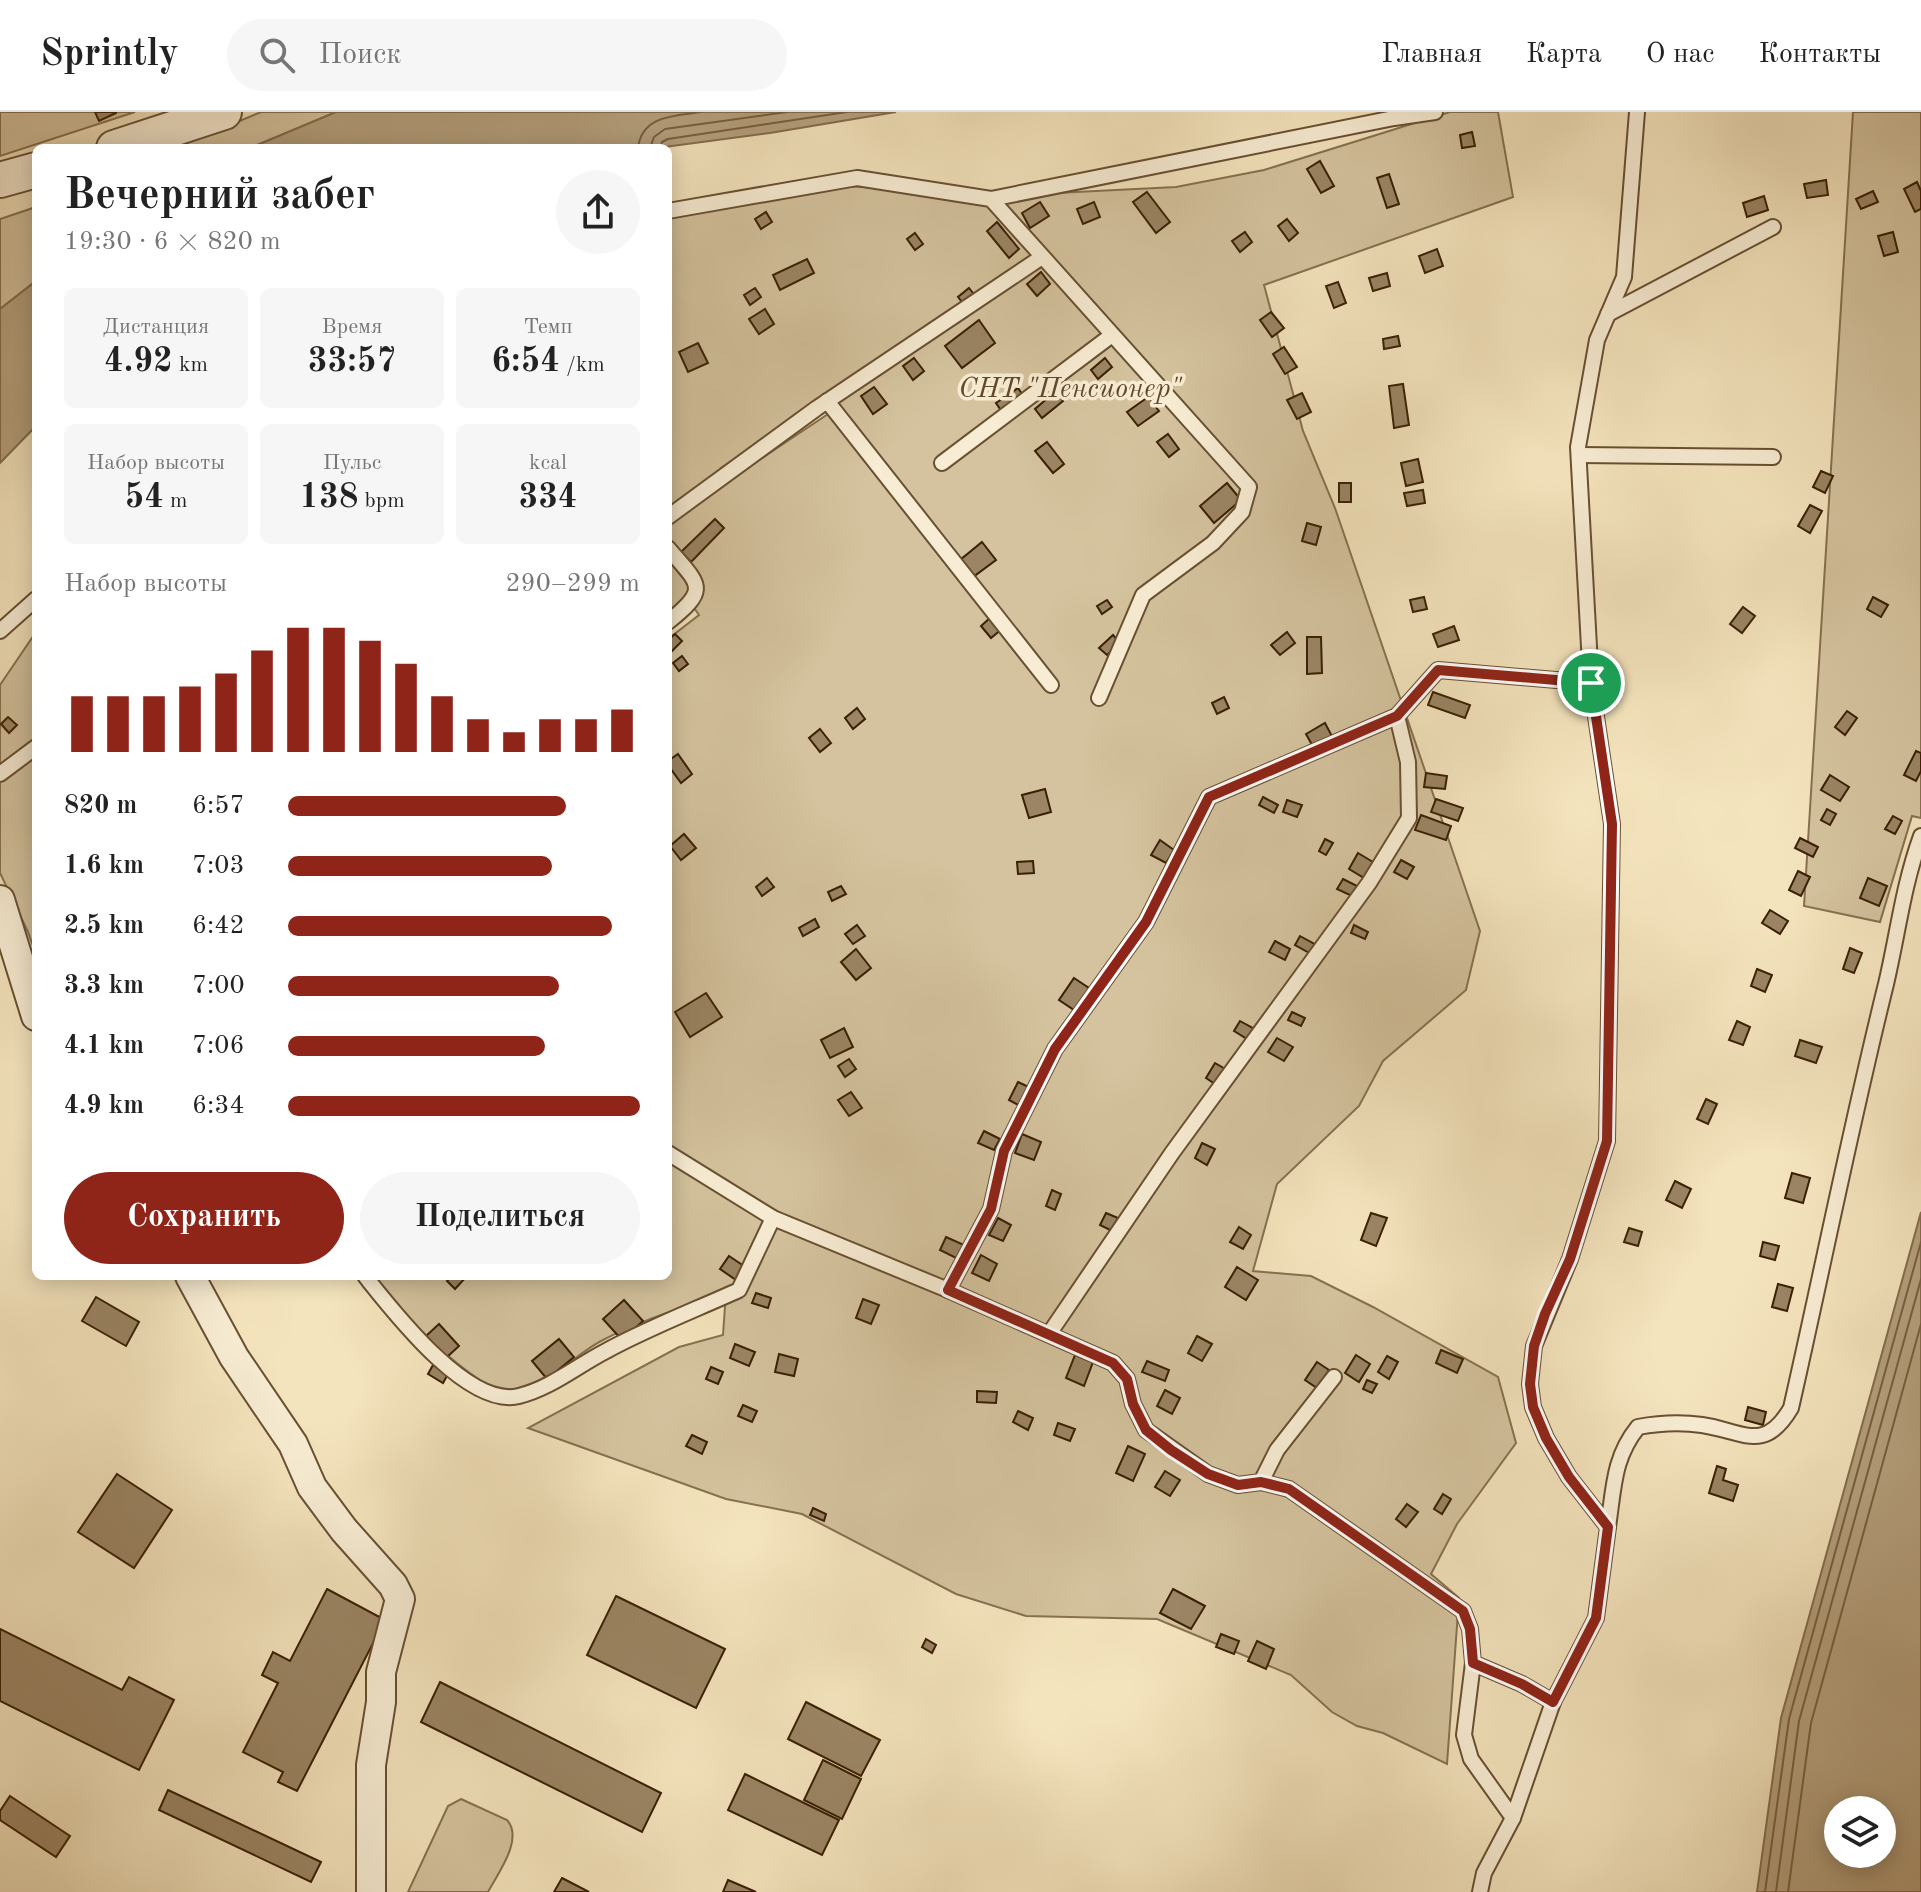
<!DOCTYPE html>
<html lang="ru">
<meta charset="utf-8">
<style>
:root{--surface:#fff;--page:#f6f6f6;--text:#222;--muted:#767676;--line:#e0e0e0;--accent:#8f2418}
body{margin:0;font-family:"Old Standard TT",serif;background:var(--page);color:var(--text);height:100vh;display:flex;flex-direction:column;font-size:30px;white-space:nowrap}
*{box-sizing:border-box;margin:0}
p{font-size:26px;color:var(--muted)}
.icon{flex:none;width:44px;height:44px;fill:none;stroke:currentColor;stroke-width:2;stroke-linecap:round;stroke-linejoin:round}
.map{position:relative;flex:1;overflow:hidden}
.side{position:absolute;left:32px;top:32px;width:640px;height:1136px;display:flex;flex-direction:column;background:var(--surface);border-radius:12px;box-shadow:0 4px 20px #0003}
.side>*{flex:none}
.controls{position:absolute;left:1824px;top:1684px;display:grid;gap:16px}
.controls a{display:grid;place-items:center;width:72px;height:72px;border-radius:50%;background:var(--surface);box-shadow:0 4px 20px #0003;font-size:40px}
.pin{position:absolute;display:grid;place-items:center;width:68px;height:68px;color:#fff;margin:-34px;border:4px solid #fff;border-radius:50%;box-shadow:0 2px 8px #0007}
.round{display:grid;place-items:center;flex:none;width:84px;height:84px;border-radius:42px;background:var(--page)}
.overview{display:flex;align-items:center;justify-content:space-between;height:136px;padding:0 32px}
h1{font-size:44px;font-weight:800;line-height:60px}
.figures{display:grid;grid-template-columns:repeat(3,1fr);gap:12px;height:136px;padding:8px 32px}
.figures div{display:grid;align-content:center;border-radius:12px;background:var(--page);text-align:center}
.figures b{font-size:34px;font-weight:800}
.figures small{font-size:22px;font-weight:400}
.figures p{font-size:22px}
.chart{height:224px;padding:16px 32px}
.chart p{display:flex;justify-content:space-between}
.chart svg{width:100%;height:144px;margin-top:8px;stroke:var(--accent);stroke-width:6}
.action{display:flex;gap:16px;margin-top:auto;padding:16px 32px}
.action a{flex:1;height:92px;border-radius:48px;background:var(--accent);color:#fff;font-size:32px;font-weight:800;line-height:92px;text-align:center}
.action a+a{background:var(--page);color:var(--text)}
ul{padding:0 32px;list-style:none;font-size:26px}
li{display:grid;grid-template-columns:128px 96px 1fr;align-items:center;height:60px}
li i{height:20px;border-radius:10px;background:var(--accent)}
header{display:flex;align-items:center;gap:48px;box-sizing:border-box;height:112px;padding:0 40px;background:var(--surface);border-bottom:2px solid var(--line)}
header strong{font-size:38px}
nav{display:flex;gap:44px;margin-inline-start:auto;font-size:28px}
.search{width:560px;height:72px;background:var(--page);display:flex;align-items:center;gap:20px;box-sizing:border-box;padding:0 28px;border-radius:44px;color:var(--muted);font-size:30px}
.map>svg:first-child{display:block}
</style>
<header>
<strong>Sprintly</strong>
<div class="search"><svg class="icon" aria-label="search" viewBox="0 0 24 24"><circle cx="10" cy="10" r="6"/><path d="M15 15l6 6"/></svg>Поиск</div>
<nav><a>Главная</a><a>Карта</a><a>О нас</a><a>Контакты</a></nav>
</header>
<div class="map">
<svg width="1921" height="1780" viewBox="0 0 1921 1780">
<rect width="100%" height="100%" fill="#f4e4bd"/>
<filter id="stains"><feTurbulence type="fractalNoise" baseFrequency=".0025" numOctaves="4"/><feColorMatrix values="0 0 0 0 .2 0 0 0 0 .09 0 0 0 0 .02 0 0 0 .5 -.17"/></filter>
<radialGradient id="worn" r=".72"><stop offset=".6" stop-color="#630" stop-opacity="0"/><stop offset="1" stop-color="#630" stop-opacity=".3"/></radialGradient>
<g fill="#d4c39e" stroke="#877151" stroke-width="2" fill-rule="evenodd">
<polygon points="0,0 135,0 0,44"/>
<polygon points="261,0 336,0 250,36 175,36"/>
<path d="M1450,0h48l15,85 -249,88 39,146 32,77 145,423 -14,59 -83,71 -24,45 -82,78 -24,87 58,5 62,31 125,70 18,66 -59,81 -26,50 28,24 -12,166 -64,-31 -26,-7 -25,-14 -41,-37 -134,-56 -131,-3 -70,-22 -154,-80 -76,-15 -198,-71 151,-81 44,-12 3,-43c-42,15 -85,28 -125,49 -26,14 -47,39 -78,47 -14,4 -34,-2 -46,-10 -33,-22 -82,-70 -105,-102h296v-637l31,-24 -13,-18 -18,15v-403l158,-23 143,3 29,7 178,-9 88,-17zM829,284l8,12 -108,72 -8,-12z"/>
<polygon points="1853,0 1921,0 1921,706 1912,704 1880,810 1804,794"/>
<polygon points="36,95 36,169 0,197 0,107"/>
<polygon points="36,520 36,843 28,820 0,761 0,573"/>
<path d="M461,1687l46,21c17,19 -9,53 -19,72h-80l40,-86z"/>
</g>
<g fill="#b5a17e" stroke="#846d4d" stroke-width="2" fill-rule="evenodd">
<polygon points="336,0 896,0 770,21 657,36 250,36"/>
<polygon points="36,169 36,314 0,351 0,197"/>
<path d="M1921,1100v680h-164l24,-174zM1882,1698v44h-44v-44z"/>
</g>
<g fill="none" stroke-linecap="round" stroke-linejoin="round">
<g stroke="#786041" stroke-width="2">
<path d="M638,36c4,-33 36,-32 63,-36"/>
<polyline points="650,36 654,25 665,17 787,0"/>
<polyline points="660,36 662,30 668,27 847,0"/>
<polyline points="1765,1780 1789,1607 1921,1130"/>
<polyline points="1776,1780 1799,1609 1921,1167"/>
<polyline points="1788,1780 1811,1611 1921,1212"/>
</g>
</g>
<g fill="#9b8564" stroke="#3a1f04" stroke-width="2">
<polygon points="95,0 116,0 116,1 99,9"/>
<polygon points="1472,20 1475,34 1462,36 1460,23"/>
<polygon points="1320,49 1334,74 1321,81 1307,57"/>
<polygon points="1389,62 1399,92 1387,96 1377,66"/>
<polygon points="1826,68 1828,83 1807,86 1804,72"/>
<polygon points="1917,70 1921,79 1921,97 1915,100 1904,77"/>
<polygon points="1873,79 1878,90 1861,97 1856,87"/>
<polygon points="1147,80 1170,110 1156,121 1133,90"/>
<polygon points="1764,84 1768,98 1747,105 1743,91"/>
<polygon points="1040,90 1049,104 1030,116 1022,101"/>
<polygon points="1094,90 1100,105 1083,112 1077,97"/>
<polygon points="766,100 772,110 761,117 755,107"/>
<polygon points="1287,107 1298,121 1289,129 1278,114"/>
<polygon points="997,110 1019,137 1009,146 987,119"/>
<polygon points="1245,120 1252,130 1240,140 1232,129"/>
<polygon points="1893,120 1898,140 1884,144 1878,124"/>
<polygon points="915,121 923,132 915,138 907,127"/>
<polygon points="1437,137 1443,154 1425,161 1419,144"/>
<polygon points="807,147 814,161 780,178 773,163"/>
<polygon points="1041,160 1050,172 1037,184 1027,172"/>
<polygon points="1387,161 1390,174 1373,179 1369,166"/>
<polygon points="1338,170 1346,191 1334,196 1326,174"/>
<polygon points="755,176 761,185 750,193 744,183"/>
<polygon points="969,176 977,186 966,195 958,185"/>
<polygon points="765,197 774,212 759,222 749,207"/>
<polygon points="1271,200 1284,216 1272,225 1260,208"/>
<polygon points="979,208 995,231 962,256 945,234"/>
<polygon points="1398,224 1400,234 1384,237 1383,227"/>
<polygon points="698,231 708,251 688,260 679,240"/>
<polygon points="1284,235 1297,255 1285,262 1273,242"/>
<polygon points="914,246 924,259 913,268 903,254"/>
<polygon points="1105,246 1112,255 1098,267 1091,258"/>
<polygon points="1403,272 1409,313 1394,316 1389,274"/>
<polygon points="874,275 887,292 873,302 861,284"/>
<polygon points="1018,276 1024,285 1002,300 996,291"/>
<polygon points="1056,279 1063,289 1042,306 1035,297"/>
<polygon points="1302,281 1311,300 1297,307 1287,288"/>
<polygon points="1148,285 1159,299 1138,314 1127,300"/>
<polygon points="1168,322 1179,337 1169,345 1157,330"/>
<polygon points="1047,330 1064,352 1053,361 1035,339"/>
<polygon points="1418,347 1423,370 1406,374 1401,351"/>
<polygon points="1821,359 1833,364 1825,381 1813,375"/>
<polygon points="1227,371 1241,388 1214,411 1200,394"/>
<rect x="1339" y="371" width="12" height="19"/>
<polygon points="1423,378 1425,391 1407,394 1404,381"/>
<polygon points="1810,393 1822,399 1810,421 1798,414"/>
<polygon points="715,407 724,416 691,450 681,440"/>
<polygon points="1307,411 1321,415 1316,433 1302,429"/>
<polygon points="982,430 996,448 973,465 960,448"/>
<polygon points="1424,485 1427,497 1413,500 1410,488"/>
<polygon points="1873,485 1888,493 1881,505 1867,497"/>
<polygon points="1107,488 1112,495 1102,502 1097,494"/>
<polygon points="1743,495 1755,504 1742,521 1730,512"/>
<polygon points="991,505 1002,517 991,526 981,514"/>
<polygon points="1454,514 1459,528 1438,535 1433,522"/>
<polygon points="1287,520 1295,531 1280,543 1271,533"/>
<polygon points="675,522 682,529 671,540 668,537 668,528"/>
<polygon points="1113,523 1120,531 1107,543 1099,536"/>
<polygon points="1307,525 1321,525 1322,561 1307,562"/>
<polygon points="682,544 688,552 679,559 673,551"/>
<polygon points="1433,580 1470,593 1465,606 1428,593"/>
<polygon points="1224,585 1229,596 1217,602 1212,591"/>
<polygon points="857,596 865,607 853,617 845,606"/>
<polygon points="1847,599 1857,606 1845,623 1835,615"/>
<polygon points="8,605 17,613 9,621 1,612"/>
<polygon points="1325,611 1335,630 1316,640 1306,622"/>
<polygon points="820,617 831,631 820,640 809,626"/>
<polygon points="1916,639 1921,641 1921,659 1916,669 1904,663"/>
<polygon points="678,642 692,662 681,671 668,653 668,649"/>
<polygon points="1426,661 1447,664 1445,677 1424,675"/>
<polygon points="1830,663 1849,675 1840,689 1821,678"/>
<polygon points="1045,677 1051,700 1029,706 1022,683"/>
<polygon points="1263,685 1278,693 1274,701 1259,693"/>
<polygon points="1436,687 1463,696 1458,709 1431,700"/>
<polygon points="1287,688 1302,693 1297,705 1283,700"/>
<polygon points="1827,697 1836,702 1830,713 1821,708"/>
<polygon points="1421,703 1451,714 1446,728 1415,718"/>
<polygon points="1893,704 1902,709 1895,722 1885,717"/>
<polygon points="684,722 696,736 681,748 670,734"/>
<polygon points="1800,726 1818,735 1813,745 1795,736"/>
<polygon points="1325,727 1333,731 1326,743 1319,739"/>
<polygon points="1160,728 1174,738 1166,751 1151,743"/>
<polygon points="1358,741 1378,753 1369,769 1349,757"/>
<polygon points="1401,748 1414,755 1407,767 1394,760"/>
<polygon points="1033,749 1034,761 1018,762 1017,750"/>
<polygon points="1798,759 1810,765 1801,784 1789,778"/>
<polygon points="767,766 774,775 762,784 756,775"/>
<polygon points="1868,766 1887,774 1879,794 1860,786"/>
<polygon points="1343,767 1357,774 1352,784 1337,777"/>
<polygon points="841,774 846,782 832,789 828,780"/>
<polygon points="1770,798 1788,809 1780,822 1762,811"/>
<polygon points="815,807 819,815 803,824 799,816"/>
<polygon points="857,813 865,824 853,832 845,822"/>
<polygon points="1354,813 1368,820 1365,827 1351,821"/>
<polygon points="1300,824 1318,834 1313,843 1295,833"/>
<polygon points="1275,829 1290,837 1285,848 1269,840"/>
<polygon points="1850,836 1862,841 1854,861 1843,857"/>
<polygon points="856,837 871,856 856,868 841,850"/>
<polygon points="1757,857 1772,863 1765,880 1751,874"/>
<polygon points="1074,866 1095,880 1080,902 1059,888"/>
<polygon points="706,881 722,905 690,925 675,900"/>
<polygon points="1292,900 1305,906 1301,914 1288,908"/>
<polygon points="1240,909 1258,919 1252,930 1234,919"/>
<polygon points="1737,909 1750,915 1743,933 1729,928"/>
<polygon points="844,916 853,935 830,946 821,928"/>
<polygon points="1277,926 1293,935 1284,949 1268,940"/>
<polygon points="1800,928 1822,935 1816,951 1795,944"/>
<polygon points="849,947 856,957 845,965 838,954"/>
<polygon points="1215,951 1234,962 1224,978 1206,966"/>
<polygon points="1018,970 1033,977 1024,996 1009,988"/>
<polygon points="851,980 862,996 849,1004 838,988"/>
<polygon points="1706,987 1717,992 1708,1012 1697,1007"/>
<polygon points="984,1019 1000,1027 994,1038 978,1031"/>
<polygon points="1022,1022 1041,1030 1034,1048 1015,1041"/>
<polygon points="1202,1031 1215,1037 1207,1053 1195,1046"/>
<polygon points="1792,1061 1810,1066 1803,1091 1785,1086"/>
<polygon points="1675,1069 1691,1077 1682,1096 1666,1088"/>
<polygon points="1052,1078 1061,1082 1055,1098 1046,1094"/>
<polygon points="1106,1101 1118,1106 1112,1119 1100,1113"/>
<polygon points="1371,1101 1387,1106 1376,1134 1361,1128"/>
<polygon points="998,1106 1011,1113 1003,1129 989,1123"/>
<polygon points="1239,1115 1251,1123 1243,1137 1230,1130"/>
<polygon points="1629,1116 1642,1120 1638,1134 1624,1130"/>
<polygon points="946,1125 964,1133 958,1147 940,1138"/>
<polygon points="1763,1130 1779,1134 1775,1148 1760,1144"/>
<polygon points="981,1143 997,1152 989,1169 972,1161"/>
<polygon points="729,1144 744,1154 736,1168 720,1157"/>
<polygon points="1237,1155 1258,1168 1246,1188 1225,1175"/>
<polygon points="452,1164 467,1164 455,1177 447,1169"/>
<polygon points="1778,1172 1793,1176 1787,1199 1772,1195"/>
<polygon points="756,1181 771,1186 768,1196 752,1191"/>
<polygon points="96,1185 139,1210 126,1234 82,1209"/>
<polygon points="863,1187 879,1193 871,1212 856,1206"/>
<polygon points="624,1188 643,1209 622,1228 603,1207"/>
<polygon points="439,1212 459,1234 446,1246 426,1224"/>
<polygon points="1197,1224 1212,1232 1202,1249 1188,1241"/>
<polygon points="559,1227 574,1245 547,1267 532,1249"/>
<polygon points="735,1232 755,1240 749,1254 730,1246"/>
<polygon points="1441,1238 1463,1247 1457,1261 1436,1251"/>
<polygon points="779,1242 798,1247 794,1264 775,1260"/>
<polygon points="1075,1243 1093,1250 1084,1274 1066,1266"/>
<polygon points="1356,1243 1370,1252 1359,1270 1345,1261"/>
<polygon points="1387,1244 1398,1250 1389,1267 1378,1260"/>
<polygon points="1147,1249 1169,1258 1165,1269 1142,1260"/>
<polygon points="1317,1250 1329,1258 1317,1276 1305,1268"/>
<polygon points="433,1253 448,1262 443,1271 428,1262"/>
<polygon points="711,1255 723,1260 718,1272 706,1267"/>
<polygon points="1367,1268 1377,1272 1372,1281 1363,1277"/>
<polygon points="1165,1278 1180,1286 1172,1302 1157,1294"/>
<polygon points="977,1279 997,1280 996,1291 977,1290"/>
<polygon points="743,1293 757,1299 752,1310 738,1304"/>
<polygon points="1748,1295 1766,1300 1763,1313 1745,1308"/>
<polygon points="1018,1299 1033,1306 1028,1318 1013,1310"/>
<polygon points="1058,1311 1075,1317 1070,1329 1054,1323"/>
<polygon points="692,1323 707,1330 702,1342 686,1334"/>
<polygon points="1128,1334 1145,1342 1133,1369 1116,1361"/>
<polygon points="1717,1354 1726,1357 1723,1368 1738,1373 1733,1389 1709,1381"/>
<polygon points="1165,1359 1180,1368 1170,1384 1155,1375"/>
<polygon points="117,1362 172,1398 134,1456 78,1420"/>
<polygon points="1443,1382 1451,1387 1442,1402 1434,1397"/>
<polygon points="1407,1392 1418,1400 1406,1415 1396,1407"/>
<polygon points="813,1396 826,1402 824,1409 810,1403"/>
<polygon points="327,1477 385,1508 297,1679 278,1670 283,1660 243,1640 278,1571 262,1563 273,1540 290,1549"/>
<polygon points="1173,1477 1205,1494 1191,1517 1160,1501"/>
<polygon points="616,1484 725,1537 696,1596 587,1543"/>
<polygon points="0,1517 122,1578 129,1565 174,1588 139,1658 0,1589"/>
<polygon points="1221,1522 1239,1529 1234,1542 1216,1535"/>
<polygon points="926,1527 936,1533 932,1541 922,1535"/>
<polygon points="1257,1529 1274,1537 1266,1557 1248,1549"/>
<polygon points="440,1570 661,1681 642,1720 421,1610"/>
<polygon points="806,1590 880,1628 861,1664 788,1627"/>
<polygon points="823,1648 861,1667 842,1707 804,1688"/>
<polygon points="745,1662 839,1708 822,1743 728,1698"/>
<polygon points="168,1678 321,1750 311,1770 159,1698"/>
<polygon points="10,1684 70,1724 56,1745 0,1708 0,1699"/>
<polygon points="562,1766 589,1780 554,1780"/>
<polygon points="728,1768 756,1780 723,1780"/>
</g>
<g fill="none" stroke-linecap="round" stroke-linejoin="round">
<defs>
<g id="service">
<polyline points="991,87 1394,6 1435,0"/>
<polyline points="668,99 857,66 991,87 1249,375 1242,400 1213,431 1143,483 1099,586"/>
<polyline points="1608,202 1773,115"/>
<polyline points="827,289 1051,573"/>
<polyline points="1579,343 1773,345"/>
<polyline points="942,351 1112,223"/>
<polyline points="668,405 817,296 1042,145"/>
<path d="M668,436c31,37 43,40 0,74"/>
<polyline points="0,519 36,487"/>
<polyline points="0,662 36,635"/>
<polyline points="668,1041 773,1106 948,1178 1113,1251 1127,1267 1133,1292 1146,1318 1208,1362 1238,1373 1261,1370 1277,1338 1334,1265"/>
<path d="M365,1164c28,35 103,133 154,120 32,-8 58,-30 87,-45 42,-23 89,-41 133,-61l34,-72"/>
<polyline points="948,1178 991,1097 1004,1039 1055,937 1146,810 1209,685 1397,604 1438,558 1591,571"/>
<polyline points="1049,1222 1172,1041 1369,771 1409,706 1408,650 1397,604"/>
<polyline points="1261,1370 1289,1377 1463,1499 1470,1517 1473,1551 1464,1623 1471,1647 1513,1706"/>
<path d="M1608,1415c6,-39 5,-69 30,-100 22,-4 42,-5 64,-2 41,6 62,29 89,-17 32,-141 60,-283 95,-424 12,-51 17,-98 35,-148"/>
<polyline points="1473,1551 1522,1572 1553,1590"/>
<polyline points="1480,1780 1484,1761 1513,1706 1553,1590 1596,1506 1608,1415 1569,1365 1546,1326 1533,1295 1530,1272 1534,1234 1570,1147 1607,1029 1612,712 1591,571 1578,335 1597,228 1624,165 1637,0"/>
</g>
<g id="minor">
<polyline points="0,788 36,904"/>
<polyline points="190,1164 234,1245 293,1332 312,1375 344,1418 393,1473 400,1487 381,1560 381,1590 371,1653 371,1780"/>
</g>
<g id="tertiary">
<polyline points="114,36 224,0"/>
<polyline points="0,68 36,58"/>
</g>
</defs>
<use href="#service" stroke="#685032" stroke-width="18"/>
<use href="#minor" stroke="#685032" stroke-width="32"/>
<use href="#tertiary" stroke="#685032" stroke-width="38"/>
<use href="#service" stroke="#f8edd4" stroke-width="14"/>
<use href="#minor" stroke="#f8edd4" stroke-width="28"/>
<use href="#tertiary" stroke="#f8edd4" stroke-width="34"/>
</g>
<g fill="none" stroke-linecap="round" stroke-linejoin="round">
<defs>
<polygon id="route" points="1438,558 1591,571 1612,712 1607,1029 1570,1147 1545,1202 1534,1234 1530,1272 1533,1295 1546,1326 1569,1365 1608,1415 1596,1506 1553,1590 1522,1572 1473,1551 1470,1517 1463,1499 1289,1377 1261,1370 1238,1373 1208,1362 1171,1338 1146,1318 1133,1292 1127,1267 1113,1251 948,1178 991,1097 1004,1039 1055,937 1146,810 1209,685 1397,604"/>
</defs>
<use href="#route" stroke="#fff" stroke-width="16"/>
<use href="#route" stroke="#8f2418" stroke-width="10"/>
</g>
<g text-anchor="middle" stroke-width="7" stroke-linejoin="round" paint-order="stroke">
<g font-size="28" font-style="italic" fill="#60482a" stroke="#f8edd4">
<text x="1070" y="285">СНТ "Пенсионер"</text>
</g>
</g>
<rect width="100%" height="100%" filter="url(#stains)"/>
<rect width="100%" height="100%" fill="url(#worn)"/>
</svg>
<div class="controls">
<a><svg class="icon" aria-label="layers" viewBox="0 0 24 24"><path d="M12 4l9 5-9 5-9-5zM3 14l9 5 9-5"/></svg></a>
</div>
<div class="pin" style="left:1591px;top:571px;background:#1e9e55"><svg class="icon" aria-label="arrive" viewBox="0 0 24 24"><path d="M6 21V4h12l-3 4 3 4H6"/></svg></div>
<section class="side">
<div class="overview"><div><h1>Вечерний забег</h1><p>19:30 · 6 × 820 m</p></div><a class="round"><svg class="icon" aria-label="share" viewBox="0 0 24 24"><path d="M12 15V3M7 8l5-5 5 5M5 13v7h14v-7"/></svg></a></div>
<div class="figures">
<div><p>Дистанция</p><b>4.92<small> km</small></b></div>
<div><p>Время</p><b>33:57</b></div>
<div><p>Темп</p><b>6:54<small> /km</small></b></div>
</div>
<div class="figures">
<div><p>Набор высоты</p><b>54<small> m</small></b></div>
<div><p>Пульс</p><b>138<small> bpm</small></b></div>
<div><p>kcal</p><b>334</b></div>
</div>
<div class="chart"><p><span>Набор высоты</span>290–299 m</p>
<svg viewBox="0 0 160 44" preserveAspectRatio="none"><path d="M5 44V27M15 44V27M25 44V27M35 44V24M45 44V20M55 44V13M65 44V6M75 44V6M85 44V10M95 44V17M105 44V27M115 44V34M125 44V38M135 44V34M145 44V34M155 44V31"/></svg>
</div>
<ul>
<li><b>820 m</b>6:57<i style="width:79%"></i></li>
<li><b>1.6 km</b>7:03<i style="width:75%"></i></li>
<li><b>2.5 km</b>6:42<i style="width:92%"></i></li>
<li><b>3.3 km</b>7:00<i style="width:77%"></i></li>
<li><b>4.1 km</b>7:06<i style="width:73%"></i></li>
<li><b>4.9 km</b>6:34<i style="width:100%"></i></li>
</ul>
<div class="action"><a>Сохранить</a><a>Поделиться</a></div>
</section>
</div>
